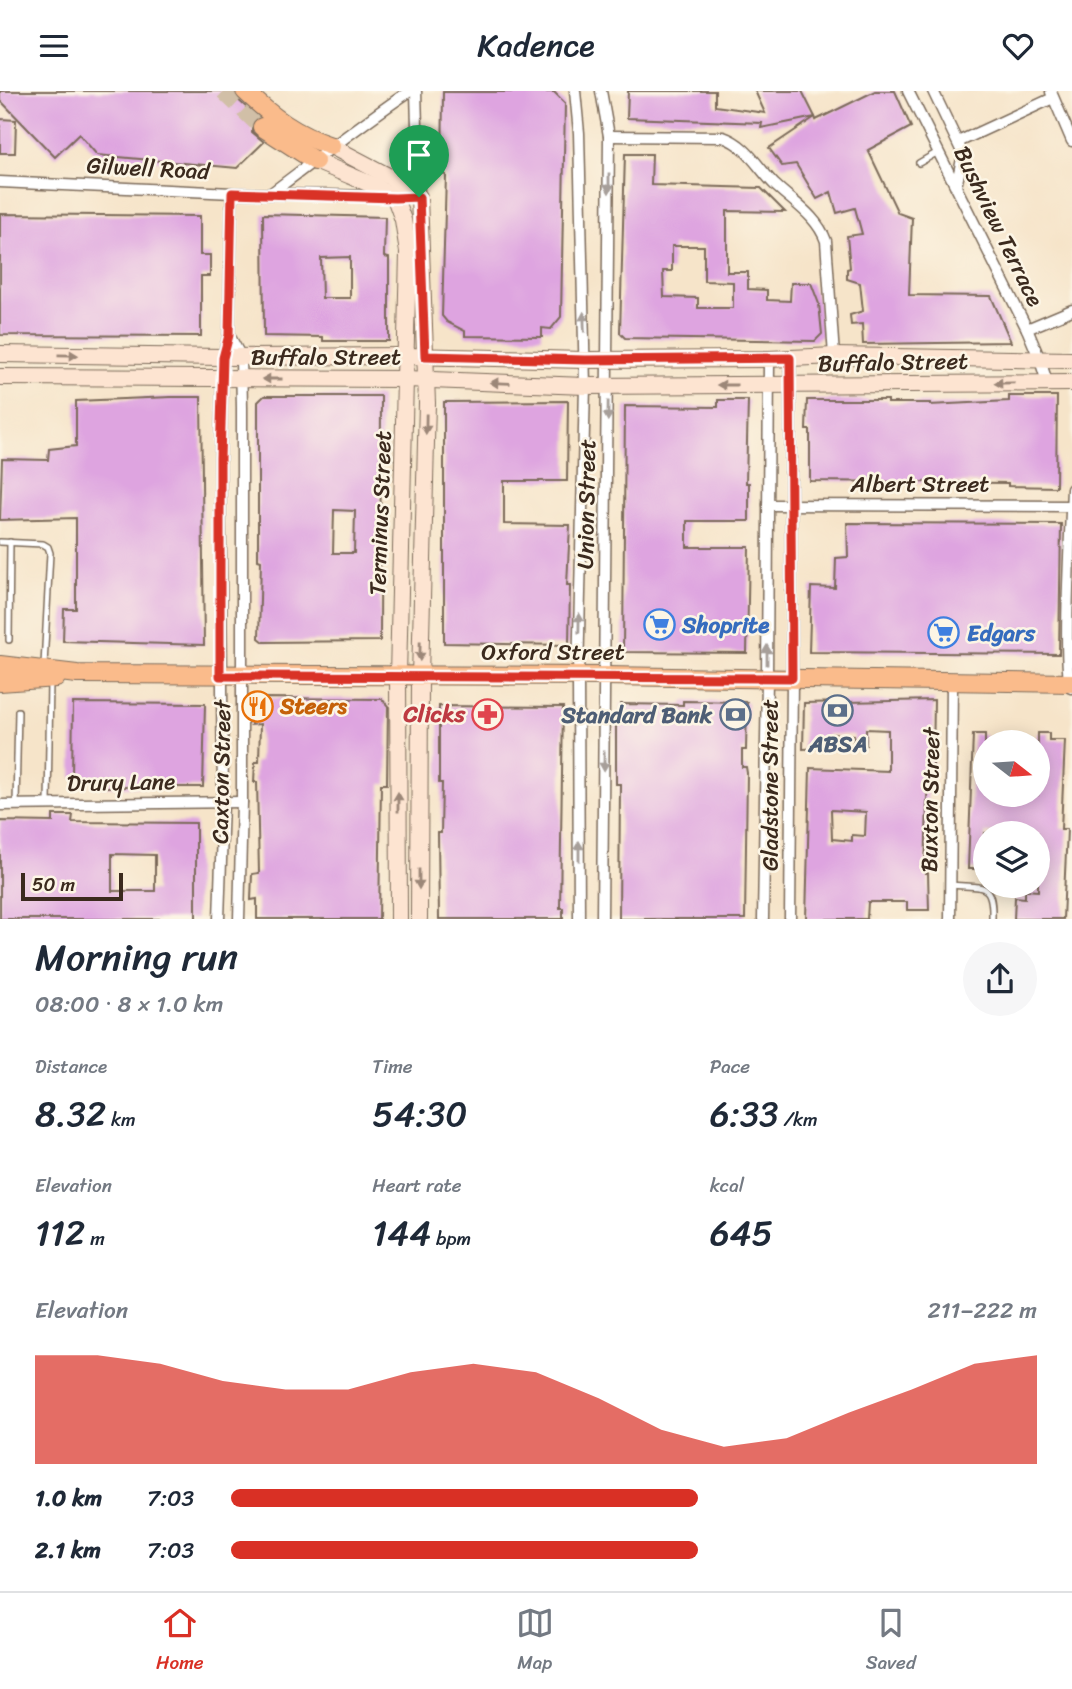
<!DOCTYPE html>
<meta charset="utf-8">
<style>
:root{--surface:#fff;--page:#f6f6f7;--text:#1f2937;--muted:#747a83;--line:#e0e1e3;--accent:#d93025}
body{margin:0;font-family:Sriracha,sans-serif;background:var(--page);color:var(--text);height:100vh;display:flex;flex-direction:column;font-size:26px;white-space:nowrap}
*{box-sizing:border-box;margin:0}
p{font-size:23px;color:var(--muted)}
.icon{flex:none;width:38px;height:38px;fill:none;stroke:currentColor;stroke-width:2;stroke-linecap:round;stroke-linejoin:round}
.map{position:relative;height:828px;overflow:hidden}
.side{display:flex;flex-direction:column;background:var(--surface);flex:1}
.side>*{flex:none}
.needle{width:46px;rotate:107deg}
.tools{position:absolute;left:973px;top:639px;display:grid;gap:14px}
.tools a{display:grid;place-items:center;width:77px;height:77px;border-radius:50%;background:var(--surface);box-shadow:0 4px 18px #0003;font-size:35px}
.scale{position:absolute;left:21px;bottom:18px;width:102px;box-sizing:border-box;padding-left:7px;border:4px solid #3b2a1e;border-top:0;font-size:19px;line-height:24px;white-space:nowrap;color:#3b2a1e;-webkit-text-stroke:5px #fcf5e5;paint-order:stroke}
.pin{position:absolute;display:grid;place-items:center;width:60px;height:60px;color:#fff;margin:-72px -30px;border-radius:50% 50% 50% 0;rotate:-45deg;box-shadow:0 0 7px #0007}
.pin .icon{rotate:45deg}
.round{display:grid;place-items:center;flex:none;width:74px;height:74px;border-radius:37px;background:var(--page)}
.overview{display:flex;align-items:center;justify-content:space-between;height:119px;padding:0 35px}
h1{font-size:38px;font-weight:600;line-height:52px}
.stats{display:grid;grid-template-columns:repeat(3,1fr);gap:10px;height:119px;padding:7px 35px}
.stats div{display:grid;align-content:center}
.stats b{font-size:35px;font-weight:600}
.stats small{font-size:19px;font-weight:400}
.stats p{font-size:19px}
.chart{height:196px;padding:14px 35px}
.chart p{display:flex;justify-content:space-between}
.chart svg{width:100%;height:126px;margin-top:7px;fill:var(--accent);opacity:.7}
ul{padding:0 35px;list-style:none;font-size:23px}
li{display:grid;grid-template-columns:112px 84px 1fr;align-items:center;height:52px}
li i{height:18px;border-radius:9px;background:var(--accent)}
header{display:flex;justify-content:space-between;align-items:center;height:91px;padding:0 35px;background:var(--surface);font-size:32px;font-weight:600}
.menu{display:flex;justify-content:space-around;align-items:center;height:98px;border-top:2px solid var(--line);background:var(--surface);font-size:19px;color:var(--muted)}
.menu a{display:grid;justify-items:center;gap:4px}
.menu .on{color:var(--accent)}
.map>svg:first-child{display:block}
</style>
<header><svg class="icon" aria-label="menu" viewBox="0 0 24 24"><path d="M4 6h16M4 12h16M4 18h16"/></svg>Kadence<svg class="icon" aria-label="heart" viewBox="0 0 24 24"><path d="M12 20l-8-8c-3-5 5-10 8-4 3-6 11-1 8 4z"/></svg></header>
<div class="map">
<svg width="1072" height="828" viewBox="0 0 1072 828">
<rect width="100%" height="100%" fill="#fcf5e5"/>
<filter id="ink" filterUnits="userSpaceOnUse"><feTurbulence type="fractalNoise" baseFrequency=".0143" numOctaves="2"/><feDisplacementMap in="SourceGraphic" scale="14" xChannelSelector="R" yChannelSelector="G"/><feConvolveMatrix kernelMatrix="1 2 1 2 8 2 1 2 1" color-interpolation-filters="sRGB"/></filter>
<filter id="wash" filterUnits="userSpaceOnUse"><feTurbulence type="fractalNoise" baseFrequency=".00686" numOctaves="4" result="noise"/><feDisplacementMap in="SourceGraphic" scale="28" xChannelSelector="R" yChannelSelector="G"/><feGaussianBlur stdDeviation="1.57" result="paint"/><feColorMatrix in="noise" values="0 0 0 0 0 0 0 0 0 0 0 0 0 0 0 0 0 1.4 0 .05"/><feComposite in="paint" operator="in"/></filter>
<g filter="url(#wash)">
<rect width="100%" height="100%" fill="#f6e4c9"/>
<g id="blocks">
<g fill="#dea4e0" fill-rule="evenodd">
<polygon points="0,0 234,0 237,8 257,26 252,30 252,41 264,51 237,77 97,64 79,43 55,66 0,9"/>
<polygon points="628,0 715,0 715,15 765,22 755,0 802,0 815,26 761,37 762,32 627,27"/>
<polygon points="875,0 895,0 911,36 868,59 898,122 912,127 909,204 991,205 1011,251 863,253 862,233 851,234 850,224 863,220 860,192 847,188 847,178 850,177 847,145 862,143 855,117 837,122 831,101 817,108 796,73 782,75 769,57 815,26 816,29"/>
<polygon points="443,1 554,1 565,12 561,226 551,238 542,237 542,246 465,245 465,240 447,231 442,225 446,84 442,83"/>
<polygon points="0,28 16,29 15,62 0,62"/>
<path d="M625,63h27l-1,31 110,3 24,24 -58,-1v61h21v17l19,1v10l23,1 1,-18h20l8,21 3,30 -7,7 -190,-3 -5,-5zM672,155h32v35l29,1v26h-35v-10l-34,-1 -1,-26h9z"/>
<polygon points="0,123 200,125 200,164 210,164 210,185 201,185 201,245 0,244"/>
<path d="M263,123l122,3 -1,40 5,1v83h-66v-4l-59,-1zM350,166v41h-28l-1,-40z"/>
<path d="M264,305h117l-1,245 -116,1 -5,-4 2,-77 -3,-1v-158zM334,419l21,1 -1,42h-21z"/>
<polygon points="1009,305 1057,305 1056,396 1008,395 1008,392 810,390 810,339 806,339 807,309 888,309 888,312 930,312 930,314 1009,310"/>
<polygon points="171,306 201,306 204,554 63,550 64,518 76,518 76,427 0,429 2,368 48,369 49,358 76,355 76,310"/>
<polygon points="718,309 748,309 746,392 749,392 749,430 687,430 687,456 749,456 747,562 623,561 625,315 718,316"/>
<polygon points="568,310 567,390 504,390 504,433 570,434 567,494 570,494 569,554 444,552 444,311"/>
<polygon points="847,432 1061,433 1059,563 809,561 811,496 835,497 836,467 848,466"/>
<polygon points="261,607 382,608 388,615 387,693 381,693 379,828 257,828 257,808 251,809 252,783 259,782 257,691 254,691 255,671 259,671 260,633 251,634 251,612"/>
<path d="M934,609l-1,65h-5l-3,108h3l1,37h-22v-8h-39l-1,17h-61l4,-151 78,3v-41l-22,-1v16l-13,1 1,-11 -27,-1v14l-24,1 1,-46zM831,719l35,2 -1,24 -13,-1v6l-20,-2z"/>
<polygon points="683,610 747,611 746,659 742,659 742,676 746,676 747,682 745,828 619,828 620,693 616,693 616,624 621,624 621,613 683,614"/>
<polygon points="73,612 205,613 203,696 101,696 101,687 72,687"/>
<polygon points="439,615 563,616 560,817 563,817 563,828 439,828 438,742 441,742 442,692 439,692"/>
<polygon points="1038,642 1049,642 1049,649 1065,649 1061,738 1067,738 1063,828 1014,828 1015,806 1025,807 1025,799 1038,800 1038,742 985,742 985,778 968,778 973,643 985,643 985,704 1038,704"/>
<path d="M53,724h20l-1,7 124,1v96h-196v-98l53,1zM112,763l43,1v36h-43z"/>
</g>
</g>
</g>
<g filter="url(#ink)">
<use href="#blocks" fill-opacity="0" stroke="#7c6b5a" stroke-width="2"/>
<g fill="none" stroke-linecap="round" stroke-linejoin="round">
<polyline stroke="#d1bfa7" stroke-width="18" stroke-dasharray="18 9" stroke-linecap="butt" points="224,0 262,36"/>
<defs>
<g id="lane">
<polyline points="919,72 938,61"/>
<polyline points="0,451 43,453 48,456 50,462 44,574"/>
<polyline points="9,549 10,451"/>
<polyline points="48,713 50,591"/>
<polyline points="16,714 18,620"/>
<path d="M950,794c34,3 43,-4 42,34"/>
</g>
<g id="street">
<polyline points="575,0 579,42 585,295 578,585 579,828"/>
<polyline points="601,0 609,45 602,828"/>
<polyline points="908,0 1027,238 1040,269 1047,291"/>
<polyline points="933,0 963,63 956,96"/>
<polyline points="1051,1 1072,50"/>
<path d="M609,45l114,1c24,8 35,31 52,48 19,18 42,31 51,56l8,115"/>
<polyline points="958,51 1053,7"/>
<polyline points="0,91 232,102 419,106 416,0"/>
<path d="M270,103c47,-35 92,-71 140,-103"/>
<polyline points="1027,238 1072,219"/>
<polyline points="229,244 241,266 242,317 242,711 239,828"/>
<polyline points="790,267 792,587 790,828"/>
<polyline points="768,414 1072,415"/>
<path d="M1071,597c-9,-16 0,-170 1,-199"/>
<polyline points="0,714 242,711"/>
<polyline points="219,828 223,711 220,367 223,266 229,244 232,102"/>
<polyline points="763,828 767,588 769,268"/>
<polyline points="950,828 952,590"/>
</g>
<g id="secondary">
<polyline points="331,55 390,86 419,106 427,312 420,586 419,828"/>
<polyline points="315,70 375,95 395,107 403,129 408,161 398,585 399,828"/>
<polyline points="0,263 223,266 406,265 585,269 769,268 834,265 1072,269"/>
<polyline points="0,286 406,288 585,295 1072,292"/>
</g>
<g id="primary">
<path d="M245,0c26,25 51,44 86,55"/>
<polyline points="262,36 315,70"/>
<polyline points="0,574 77,583 605,585 1072,592"/>
<polyline points="0,591 56,587"/>
</g>
</defs>
<use href="#lane" stroke="#7c6b5a" stroke-width="8"/>
<use href="#street" stroke="#7c6b5a" stroke-width="13"/>
<use href="#secondary" stroke="#7c6b5a" stroke-width="18"/>
<use href="#primary" stroke="#7c6b5a" stroke-width="20"/>
<use href="#lane" stroke="#fff" stroke-width="5"/>
<use href="#street" stroke="#fff" stroke-width="10"/>
<use href="#secondary" stroke="#fde4d1" stroke-width="16"/>
<use href="#primary" stroke="#fabb8b" stroke-width="18"/>
</g>
<defs><path id="oneway-solid" d="M-6-.8H1V-3.2L6.5 0L1 3.2V.8H-6Z" transform="scale(1.75)"/></defs>
<g fill="#a79f9a">
<use href="#oneway-solid" transform="translate(609 92) rotate(90)"/>
<use href="#oneway-solid" transform="translate(584 231) rotate(-92)"/>
<use href="#oneway-solid" transform="translate(608 320) rotate(91)"/>
<use href="#oneway-solid" transform="translate(579 532) rotate(-89)"/>
<use href="#oneway-solid" transform="translate(767 564) rotate(-90)"/>
<use href="#oneway-solid" transform="translate(604 670) rotate(91)"/>
<use href="#oneway-solid" transform="translate(579 760) rotate(-90)"/>
</g>
<g fill="#9c8778">
<use href="#oneway-solid" transform="translate(68 264) rotate(1)"/>
<use href="#oneway-solid" transform="translate(272 288) rotate(-180)"/>
<use href="#oneway-solid" transform="translate(500 292) rotate(-178)"/>
<use href="#oneway-solid" transform="translate(1004 292) rotate(179)"/>
<use href="#oneway-solid" transform="translate(727 294) rotate(180)"/>
<use href="#oneway-solid" transform="translate(426 333) rotate(91)"/>
<use href="#oneway-solid" transform="translate(420 560) rotate(91)"/>
<use href="#oneway-solid" transform="translate(398 711) rotate(-90)"/>
<use href="#oneway-solid" transform="translate(419 788) rotate(90)"/>
</g>
</g>
<g fill="none" stroke-linecap="round" stroke-linejoin="round" filter="url(#ink)">
<defs>
<polygon id="route" points="232,102 395,107 419,106 425,265 585,269 790,267 792,587 220,585 220,367 223,267 229,244"/>
</defs>
<use href="#route" stroke="#fff" stroke-width="14"/>
<use href="#route" stroke="#d93025" stroke-width="9"/>
</g>
<defs>
<symbol id="supermarket-ring" viewBox="-11 -11 22 22"><circle r="9.5" fill="#fcf5e5" stroke="#3f7fe0" stroke-width="1.5"/><path d="M-6-5.5h2.5l.6 2H6L4.5 2H-2.5L-4.4-4H-6ZM-1.5 3.2a1.3 1.3 0 1 0 .1 0ZM3 3.2a1.3 1.3 0 1 0 .1 0Z" fill="#3f7fe0"/></symbol>
<symbol id="restaurant-ring" viewBox="-11 -11 22 22"><circle r="9.5" fill="#fcf5e5" stroke="#e8710a" stroke-width="1.5"/><path d="M-5-6h1v4h1v-4h1v4h1v-4h1v5L-1.5 .5V6h-2V.5L-5-1ZM5-6V6H3V1.5H1.5Q1.5-4 5-6Z" fill="#e8710a"/></symbol>
<symbol id="bank-ring" viewBox="-11 -11 22 22"><circle r="9.5" fill="#fcf5e5" stroke="#5c6f8a" stroke-width="1.5"/><path d="M-6-4H6V4H-6ZM0-2.3a2.3 2.3 0 1 0 0 4.6a2.3 2.3 0 1 0 0-4.6Z" fill="#5c6f8a"/></symbol>
<symbol id="pharmacy-ring" viewBox="-11 -11 22 22"><circle r="9.5" fill="#fcf5e5" stroke="#e0444e" stroke-width="1.5"/><path d="M-2-6h4v4h4v4h-4v4h-4v-4h-4v-4h4Z" fill="#e0444e"/></symbol>
</defs>
<g fill-rule="evenodd">
<use href="#supermarket-ring" x="642" y="516" width="35" height="35"/>
<use href="#supermarket-ring" x="926" y="524" width="35" height="35"/>
<use href="#restaurant-ring" x="240" y="598" width="35" height="35"/>
<use href="#bank-ring" x="820" y="602" width="35" height="35"/>
<use href="#pharmacy-ring" x="470" y="606" width="35" height="35"/>
<use href="#bank-ring" x="718" y="606" width="35" height="35"/>
</g>
<g text-anchor="middle" stroke-width="5" stroke-linejoin="round" paint-order="stroke">
<g font-size="23" fill="#3b2a1e" stroke="#fcf5e5">
<text transform="translate(148 77) rotate(3)" y="8">Gilwell Road</text>
<text transform="translate(999 135) rotate(64)" y="8">Bushview Terrace</text>
<text x="326" y="274">Buffalo Street</text>
<text transform="translate(893 271) rotate(-1)" y="8">Buffalo Street</text>
<text x="920" y="401">Albert Street</text>
<text transform="translate(586 413) rotate(-89)" y="8">Union Street</text>
<text transform="translate(380 422) rotate(-88)" y="8">Terminus Street</text>
<text x="553" y="569">Oxford Street</text>
<text transform="translate(221 681) rotate(-89)" y="8">Caxton Street</text>
<text transform="translate(121 691) rotate(-1)" y="8">Drury Lane</text>
<text transform="translate(770 694) rotate(-90)" y="8">Gladstone Street</text>
<text transform="translate(930 709) rotate(-89)" y="8">Buxton Street</text>
</g>
<g font-size="23" font-weight="bold" fill="#366cbe" stroke="#fcf5e5" text-anchor="start">
<text x="682" y="542">Shoprite</text>
<text x="967" y="550">Edgars</text>
</g>
<g font-size="23" font-weight="bold" fill="#c56008" stroke="#fcf5e5" text-anchor="start">
<text x="280" y="623">Steers</text>
</g>
<g font-size="23" font-weight="bold" fill="#be3a42" stroke="#fcf5e5" text-anchor="end">
<text x="465" y="631">Clicks</text>
</g>
<g font-size="23" font-weight="bold" fill="#4e5e75" stroke="#fcf5e5" text-anchor="end">
<text x="712" y="632">Standard Bank</text>
<text x="838" y="661" text-anchor="middle">ABSA</text>
</g>
</g>
</svg>
<div class="tools">
<a><svg class="needle" viewBox="-14 -14 28 28"><path d="M0-13l5 13h-10z" fill="#e53935"/><path d="M0 13l5-13h-10z" fill="#747a83"/></svg></a>
<a><svg class="icon" aria-label="layers" viewBox="0 0 24 24"><path d="M12 4l9 5-9 5-9-5zM3 14l9 5 9-5"/></svg></a>
</div>
<div class="scale">50 m</div>
<div class="pin" style="left:419px;top:106px;background:#1e9e55"><svg class="icon" aria-label="arrive" viewBox="0 0 24 24"><path d="M6 21V4h12l-3 4 3 4H6"/></svg></div>
</div>
<section class="side">
<div class="overview"><div><h1>Morning run</h1><p>08:00 · 8 × 1.0 km</p></div><a class="round"><svg class="icon" aria-label="share" viewBox="0 0 24 24"><path d="M12 15V3M7 8l5-5 5 5M5 13v7h14v-7"/></svg></a></div>
<div class="stats">
<div><p>Distance</p><b>8.32<small> km</small></b></div>
<div><p>Time</p><b>54:30</b></div>
<div><p>Pace</p><b>6:33<small> /km</small></b></div>
</div>
<div class="stats">
<div><p>Elevation</p><b>112<small> m</small></b></div>
<div><p>Heart rate</p><b>144<small> bpm</small></b></div>
<div><p>kcal</p><b>645</b></div>
</div>
<div class="chart"><p><span>Elevation</span>211–222 m</p>
<svg viewBox="0 0 160 44" preserveAspectRatio="none"><path d="M0 44V6L10 6L20 9L30 15L40 18L50 18L60 12L70 9L80 12L90 21L100 32L110 38L120 35L130 26L140 18L150 9L160 6V44z"/></svg>
</div>
<ul>
<li><b>1.0 km</b>7:03<i style="width:58%"></i></li>
<li><b>2.1 km</b>7:03<i style="width:58%"></i></li>
</ul>
</section>
<nav class="menu">
<a class="on"><svg class="icon" aria-label="home" viewBox="0 0 24 24"><path d="M3 11l9-7 9 7M6 9v11h12V9"/></svg>Home</a>
<a><svg class="icon" aria-label="map" viewBox="0 0 24 24"><path d="M3 6l6-2 6 2 6-2v14l-6 2-6-2-6 2zM9 4v14M15 6v14"/></svg>Map</a>
<a><svg class="icon" aria-label="saved" viewBox="0 0 24 24"><path d="M7 4h10v16l-5-4-5 4z"/></svg>Saved</a>
</nav>
